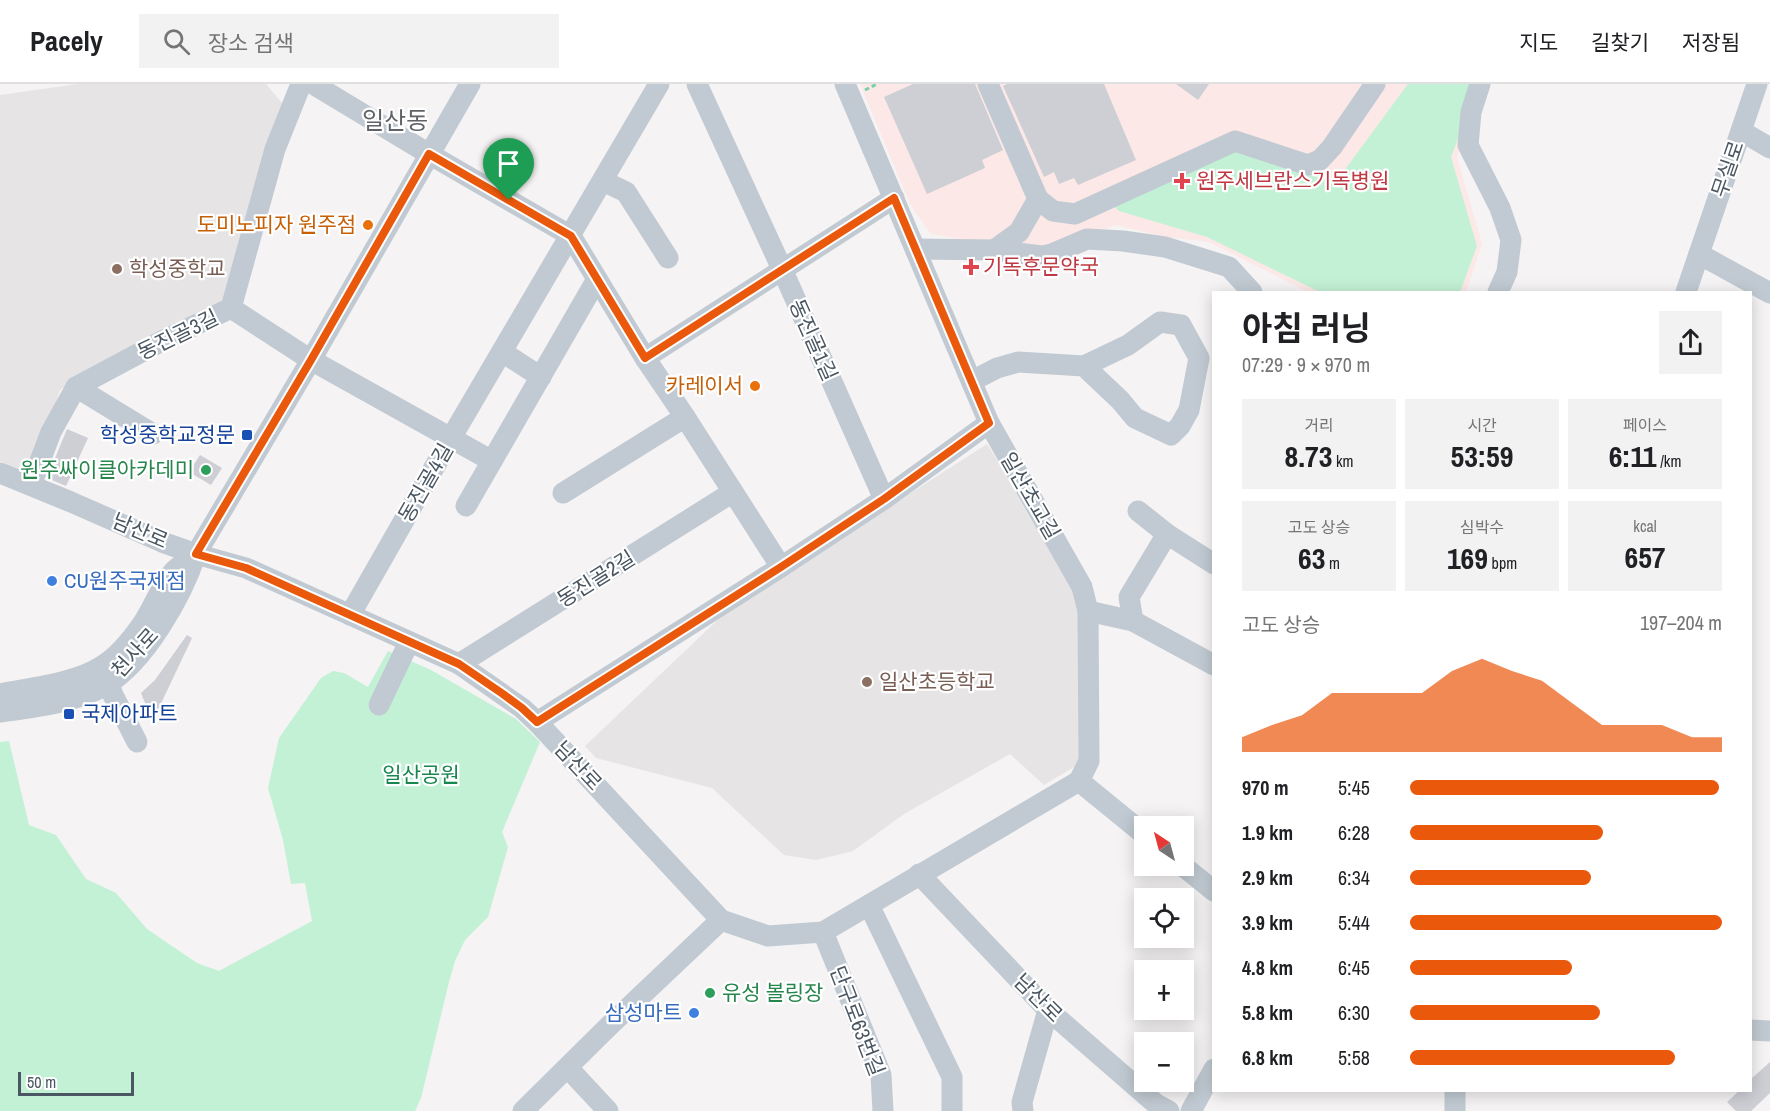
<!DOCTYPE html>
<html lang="ko">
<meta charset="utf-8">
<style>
:root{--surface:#fff;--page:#f2f2f2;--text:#202124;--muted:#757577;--line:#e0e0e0;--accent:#ea580c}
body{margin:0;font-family:"Archivo Narrow","Noto Sans KR",sans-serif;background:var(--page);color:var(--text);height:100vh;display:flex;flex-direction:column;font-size:22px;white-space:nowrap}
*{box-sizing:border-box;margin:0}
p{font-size:20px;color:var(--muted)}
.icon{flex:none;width:33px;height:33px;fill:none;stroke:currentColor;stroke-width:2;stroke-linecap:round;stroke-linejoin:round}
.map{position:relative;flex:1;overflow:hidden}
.panel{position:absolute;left:1212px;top:207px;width:540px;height:801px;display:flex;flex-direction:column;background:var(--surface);border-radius:0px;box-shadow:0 3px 15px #0003}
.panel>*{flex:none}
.needle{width:39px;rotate:324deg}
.tools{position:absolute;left:1134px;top:732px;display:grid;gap:12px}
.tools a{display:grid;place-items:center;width:60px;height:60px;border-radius:0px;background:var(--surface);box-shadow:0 3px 15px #0003;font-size:30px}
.scale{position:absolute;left:18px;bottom:15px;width:116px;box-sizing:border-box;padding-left:6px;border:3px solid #4a5661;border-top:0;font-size:16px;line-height:21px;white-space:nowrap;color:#4a5661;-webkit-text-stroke:4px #fff;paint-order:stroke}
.pin{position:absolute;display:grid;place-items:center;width:51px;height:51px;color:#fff;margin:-62px -26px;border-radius:50% 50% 50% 0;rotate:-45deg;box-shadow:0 0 6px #0007}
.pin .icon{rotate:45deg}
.round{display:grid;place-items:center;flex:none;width:63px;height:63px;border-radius:0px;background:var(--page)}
.head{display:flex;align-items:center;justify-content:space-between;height:102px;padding:0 30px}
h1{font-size:33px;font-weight:700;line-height:45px}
.figures{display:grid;grid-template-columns:repeat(3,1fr);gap:9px;height:102px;padding:6px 30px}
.figures div{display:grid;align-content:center;border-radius:0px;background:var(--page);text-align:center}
.figures b{font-size:30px;font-weight:700}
.figures small{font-size:16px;font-weight:400}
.figures p{font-size:16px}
.chart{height:168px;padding:12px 30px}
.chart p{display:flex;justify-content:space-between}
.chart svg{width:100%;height:108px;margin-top:6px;fill:var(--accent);opacity:.7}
ul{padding:0 30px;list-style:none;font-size:20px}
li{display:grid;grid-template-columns:96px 72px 1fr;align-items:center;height:45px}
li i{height:15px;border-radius:8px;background:var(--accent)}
header{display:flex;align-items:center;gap:36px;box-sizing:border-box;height:84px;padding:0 30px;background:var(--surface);border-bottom:2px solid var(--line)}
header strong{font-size:28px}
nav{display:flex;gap:33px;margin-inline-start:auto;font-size:21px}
.search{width:420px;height:54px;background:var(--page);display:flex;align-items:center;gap:15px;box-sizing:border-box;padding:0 21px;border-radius:0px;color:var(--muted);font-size:22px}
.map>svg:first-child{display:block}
</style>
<header>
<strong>Pacely</strong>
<div class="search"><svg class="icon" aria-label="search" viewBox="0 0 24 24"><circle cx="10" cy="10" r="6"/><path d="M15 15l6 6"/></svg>장소 검색</div>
<nav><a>지도</a><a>길찾기</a><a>저장됨</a></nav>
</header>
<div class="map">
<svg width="1770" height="1027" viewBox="0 0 1770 1027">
<rect width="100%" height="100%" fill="#f5f3f3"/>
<g fill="#e6e4e5">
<polygon points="78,0 266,0 288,26 224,217 87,287 60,306 44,355 25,390 0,377 0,11"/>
<polygon points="987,360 1077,503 1080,534 1079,680 1044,701 1010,670 904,730 853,767 816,776 784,771 712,704 596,674 585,662 727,527"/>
</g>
<polygon fill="#fce8e6" points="860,0 1476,0 1457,73 1482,160 1466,208 1308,208 1209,158 1167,153 1115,141 1087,152 1034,168 931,150 910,120"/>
<g fill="#c3f1d5">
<polygon points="1408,0 1479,0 1451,73 1477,162 1460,208 1320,208 1207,153 1119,127 1114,122 1233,65 1335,99"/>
<polygon points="388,567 431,586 516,635 540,658 502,748 508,763 488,833 465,856 455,877 449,898 421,1014 415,1027 0,1027 0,658 9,657 29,741 56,751 86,795 116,809 147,845 197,879 219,887 312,837 305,799 291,800 283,756 268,704 279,654 321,594 333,587 344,589 368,603"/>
</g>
<g fill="#cdcfd5">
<polygon points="913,0 975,0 1003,66 982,76 985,84 927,110 884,13"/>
<polygon points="1007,0 1104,0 1136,76 1078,101 1074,94 1059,100 1054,88 1044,93 1003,2"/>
<polygon points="1176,0 1209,0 1198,16"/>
<polygon points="67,345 88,354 66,402 47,394"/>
<polygon points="200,371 222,384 211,401 189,388"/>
<polygon points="187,551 192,554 156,630 147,624 141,609 155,596"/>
<polygon points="1770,978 1770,1009 1751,1027 1736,1027 1727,1018 1740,1006 1750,1006 1750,996"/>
</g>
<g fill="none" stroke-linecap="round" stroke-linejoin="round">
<polyline stroke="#7ad0a6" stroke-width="3" stroke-dasharray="4.5 3" stroke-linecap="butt" points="865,6 877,0"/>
<g stroke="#c1cad2" stroke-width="21">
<polyline points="313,0 429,70 571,152 645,274 685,333 781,483"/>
<polyline points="697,0 782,185 884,415"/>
<polyline points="845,0 989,339 1082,503 1088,527 1089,677 1079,697"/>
<polyline points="988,0 1038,115 1053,127 1075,130 1235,57 1308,81 1320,76 1332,63 1375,0"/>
<polyline points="1480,0 1471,28 1468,61 1500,124 1511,156 1507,188 1498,208"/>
<polyline points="1741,47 1770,64"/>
<polyline points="603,97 626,108 668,174"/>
<polyline points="916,165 994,166 1042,172 1052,170 1087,155 1123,157 1165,163 1229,183 1252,208"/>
<polyline points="994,166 1019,148 1038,115"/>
<polyline points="1699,170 1770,209"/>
<polyline points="1686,208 1757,0"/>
<polyline points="231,224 311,276 492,377"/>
<polyline points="502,268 541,293"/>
<polyline points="645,274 894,114"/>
<polyline points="972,297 997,284 1018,278 1084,282 1128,261 1160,238 1181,241 1199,274 1189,326 1180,342 1171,351 1135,334 1120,316 1084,282"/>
<polyline points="76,303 153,350"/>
<polyline points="0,389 71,418 162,458 196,470 246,484 459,580 522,624 537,638 721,836 768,852 823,848 1079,697"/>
<polyline points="31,401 51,348 76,303 162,257 231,224 275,65 301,0"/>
<polyline points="563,409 685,333"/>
<polyline points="466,422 597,195"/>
<polyline points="1138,427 1167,450 1214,480"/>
<polyline points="1088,527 1133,537 1214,581"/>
<polyline points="350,531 451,354 659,0"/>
<polyline points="1133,537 1129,513 1167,450"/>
<polyline points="459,580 733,408"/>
<polyline points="103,586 113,611 137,658"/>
<path d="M0,610c30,-6 77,-11 102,-28 17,-10 30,-27 41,-43 11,-17 18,-37 31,-52 6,-6 15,-11 22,-17"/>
<polyline points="379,621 409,558"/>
<path d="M0,628c36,-5 74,-9 106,-27 39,-23 76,-89 90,-131l115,-194 159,-276"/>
<polyline points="537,638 781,483 884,415 989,339"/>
<polyline points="1079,697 1144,750"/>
<polyline points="1183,782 1214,807"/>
<polyline points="919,790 1048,926 1156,1020 1169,1027"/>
<polyline points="869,821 952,993 952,1027"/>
<polyline points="823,848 881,991 883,1027"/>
<polyline points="1750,946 1770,947"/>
<polyline points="568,984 608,1027"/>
<polyline points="523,1027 609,942 721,836"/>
<polyline points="1023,1027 1022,1018 1048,926"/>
<polyline points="1191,1027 1214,985"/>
<polyline points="1455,1027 1455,1006"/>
</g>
</g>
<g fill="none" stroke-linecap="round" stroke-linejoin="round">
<defs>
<polygon id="route" points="429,70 571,152 645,274 894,114 989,339 884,415 781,483 537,638 522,624 503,610 459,580 246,484 196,470 311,276"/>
</defs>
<use href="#route" stroke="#fff" stroke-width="12"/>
<use href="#route" stroke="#ea580c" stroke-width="8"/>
</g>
<g fill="#e0444e" stroke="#fff" stroke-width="2">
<path d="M1179 88h6v6h6v6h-6v6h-6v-6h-6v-6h6z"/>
<path d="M968 174h6v6h6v6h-6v6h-6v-6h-6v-6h6z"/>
</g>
<g fill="#e8710a" stroke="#fff" stroke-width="2">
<circle cx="368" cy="141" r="6"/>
<circle cx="755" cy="302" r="6"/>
</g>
<g fill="#8d6e63" stroke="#fff" stroke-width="2">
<circle cx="117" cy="185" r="6"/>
<circle cx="867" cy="598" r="6"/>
</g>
<g fill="#1a4fb4" stroke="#fff" stroke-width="2">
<rect x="241" y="345" width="12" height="12" rx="3"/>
<rect x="63" y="624" width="12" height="12" rx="3"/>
</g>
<g fill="#2e9e5b" stroke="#fff" stroke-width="2">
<circle cx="206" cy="386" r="6"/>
<circle cx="710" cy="909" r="6"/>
</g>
<g fill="#3f7fe0" stroke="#fff" stroke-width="2">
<circle cx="52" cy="497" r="6"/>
<circle cx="694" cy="929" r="6"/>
</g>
<g text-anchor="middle" stroke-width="4.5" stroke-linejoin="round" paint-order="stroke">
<g font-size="21" fill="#4a5661" stroke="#fff">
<text transform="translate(1728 85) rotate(-71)" y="7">무실로</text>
<text transform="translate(178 251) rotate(-26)" y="7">동진골3길</text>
<text transform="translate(813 256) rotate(66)" y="7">동진골1길</text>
<text transform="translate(426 399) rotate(-60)" y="7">동진골4길</text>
<text transform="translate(1030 412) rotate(60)" y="7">일산초교길</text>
<text transform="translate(140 447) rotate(23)" y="7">남산로</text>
<text transform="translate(596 495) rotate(-32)" y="7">동진골2길</text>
<text transform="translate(135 569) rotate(-48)" y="7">천사로</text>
<text transform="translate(578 682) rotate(47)" y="7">남산로</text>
<text transform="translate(1038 914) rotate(45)" y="7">남산로</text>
<text transform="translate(857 937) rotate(69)" y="7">단구로63번길</text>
</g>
<g font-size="21" fill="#be3a42" stroke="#fff" text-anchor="start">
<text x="1196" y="104">원주세브란스기독병원</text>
<text x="983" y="190">기독후문약국</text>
</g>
<g font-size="21" fill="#c56008" stroke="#fff" text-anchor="end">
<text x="356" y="148">도미노피자 원주점</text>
<text x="743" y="309">카레이서</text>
</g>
<g font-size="21" fill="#785e54" stroke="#fff" text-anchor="start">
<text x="129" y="192">학성중학교</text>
<text x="879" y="605">일산초등학교</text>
</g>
<g font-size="21" fill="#164399" stroke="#fff" text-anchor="end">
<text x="235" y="358">학성중학교정문</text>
<text x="81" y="637" text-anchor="start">국제아파트</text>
</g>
<g font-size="21" fill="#27864d" stroke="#fff" text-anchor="end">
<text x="194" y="393">원주싸이클아카데미</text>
<text x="722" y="916" text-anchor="start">유성 볼링장</text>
</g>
<g font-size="21" fill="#366cbe" stroke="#fff" text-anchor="start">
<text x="64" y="504">CU원주국제점</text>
<text x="682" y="936" text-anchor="end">삼성마트</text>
</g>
<g font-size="21" fill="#17864f" stroke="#fff">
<text x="421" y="698">일산공원</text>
</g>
<g font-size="24" fill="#5f6368" stroke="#fff">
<text x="395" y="45">일산동</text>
</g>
</g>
</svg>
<div class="tools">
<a><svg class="needle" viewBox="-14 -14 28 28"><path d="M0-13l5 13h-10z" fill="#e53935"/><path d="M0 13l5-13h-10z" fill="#757577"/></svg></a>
<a><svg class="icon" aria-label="locate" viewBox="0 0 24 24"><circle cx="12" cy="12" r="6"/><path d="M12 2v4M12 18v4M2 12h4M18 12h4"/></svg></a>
<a>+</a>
<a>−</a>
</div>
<div class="scale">50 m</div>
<div class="pin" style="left:509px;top:116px;background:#1e9e55"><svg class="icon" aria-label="arrive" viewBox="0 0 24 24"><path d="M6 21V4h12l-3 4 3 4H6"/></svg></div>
<section class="panel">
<div class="head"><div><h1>아침 러닝</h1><p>07:29 · 9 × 970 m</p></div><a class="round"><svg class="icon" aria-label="share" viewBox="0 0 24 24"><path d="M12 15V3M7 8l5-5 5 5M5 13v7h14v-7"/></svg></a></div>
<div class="figures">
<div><p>거리</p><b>8.73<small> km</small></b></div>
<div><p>시간</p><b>53:59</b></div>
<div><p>페이스</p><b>6:11<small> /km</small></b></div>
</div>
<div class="figures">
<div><p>고도 상승</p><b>63<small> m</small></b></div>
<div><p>심박수</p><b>169<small> bpm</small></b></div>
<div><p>kcal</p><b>657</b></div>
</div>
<div class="chart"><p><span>고도 상승</span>197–204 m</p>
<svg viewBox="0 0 160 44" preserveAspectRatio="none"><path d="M0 44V38L10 33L20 29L30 20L40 20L50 20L60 20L70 11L80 6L90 11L100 15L110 24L120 33L130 33L140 33L150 38L160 38V44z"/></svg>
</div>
<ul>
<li><b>970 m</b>5:45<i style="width:99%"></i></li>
<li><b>1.9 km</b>6:28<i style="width:62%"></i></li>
<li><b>2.9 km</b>6:34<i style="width:58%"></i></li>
<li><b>3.9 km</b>5:44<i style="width:100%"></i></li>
<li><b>4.8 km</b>6:45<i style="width:52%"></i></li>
<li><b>5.8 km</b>6:30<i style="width:61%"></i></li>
<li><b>6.8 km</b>5:58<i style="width:85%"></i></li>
</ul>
</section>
</div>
